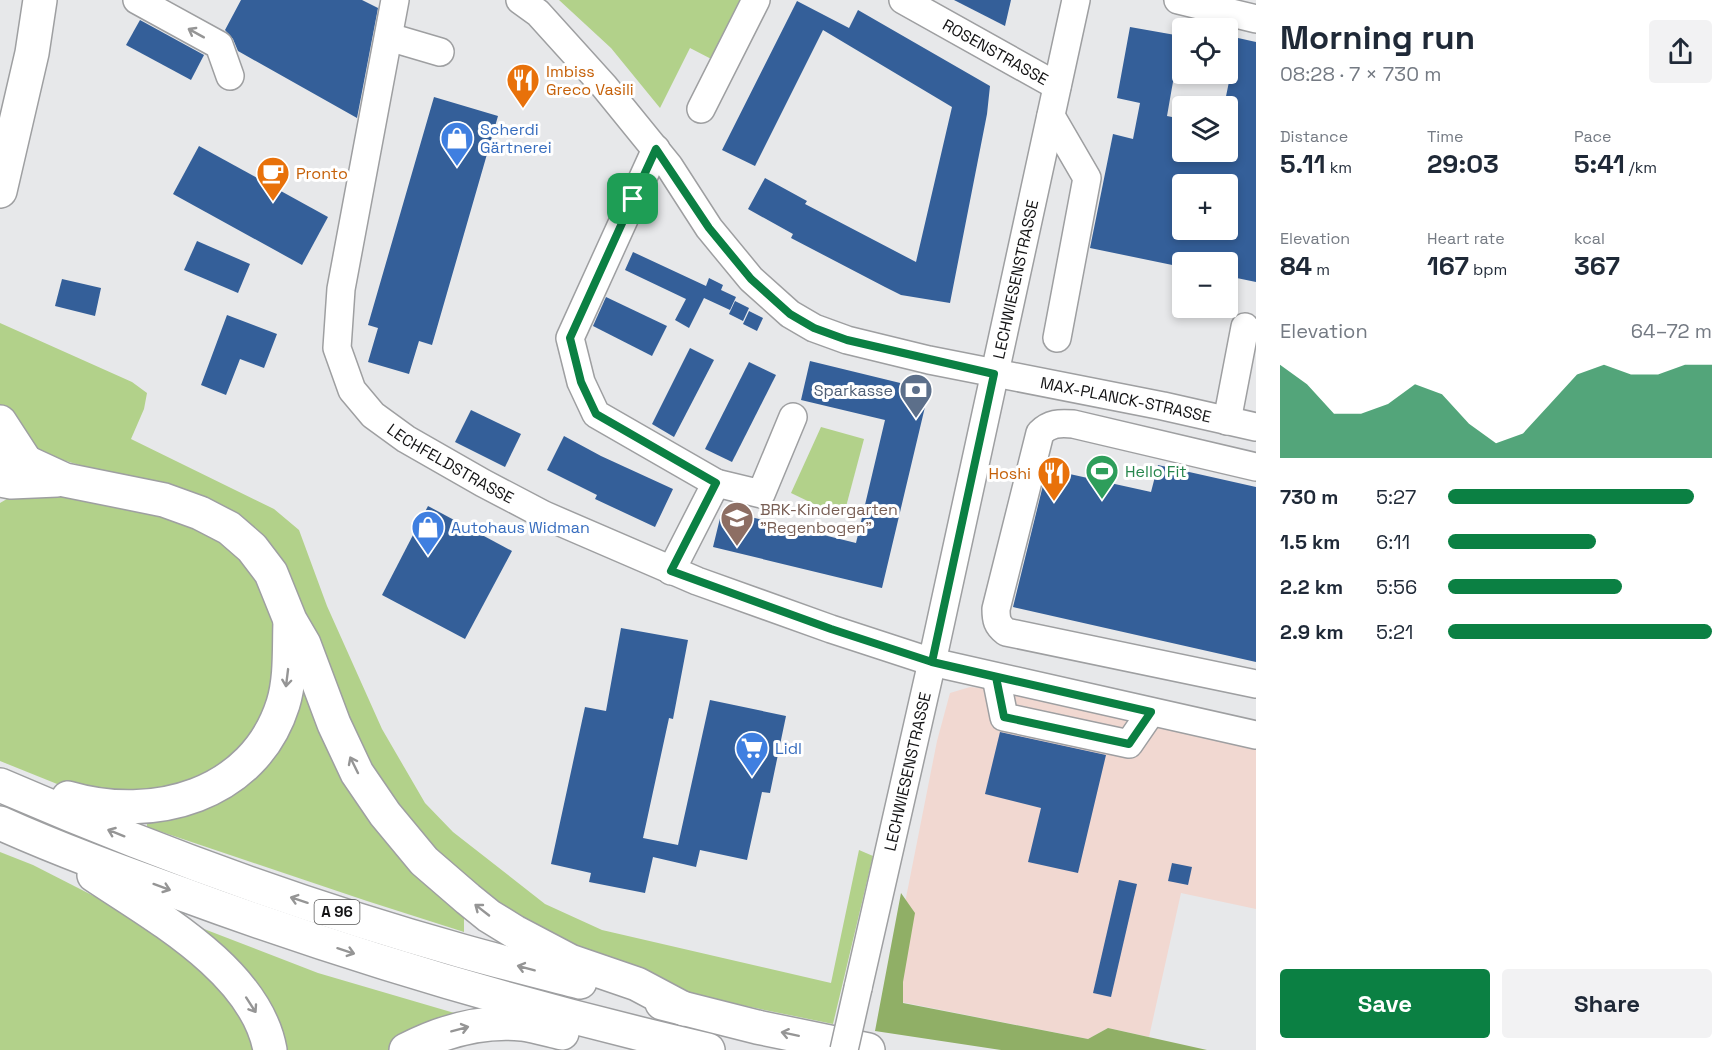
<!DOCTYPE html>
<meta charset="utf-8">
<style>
:root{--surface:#fff;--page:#f2f2f3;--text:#1f2937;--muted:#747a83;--accent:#0b8043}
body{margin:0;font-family:"Space Grotesk",sans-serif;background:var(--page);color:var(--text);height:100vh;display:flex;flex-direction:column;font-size:22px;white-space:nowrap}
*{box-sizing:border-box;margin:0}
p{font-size:20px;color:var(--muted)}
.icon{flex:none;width:33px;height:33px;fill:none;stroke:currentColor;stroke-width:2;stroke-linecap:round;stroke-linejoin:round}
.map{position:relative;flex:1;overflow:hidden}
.sheet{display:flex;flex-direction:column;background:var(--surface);width:480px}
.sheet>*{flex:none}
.controls{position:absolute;left:1172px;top:18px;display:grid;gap:12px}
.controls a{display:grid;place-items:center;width:66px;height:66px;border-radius:6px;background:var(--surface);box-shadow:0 3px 9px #0003;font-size:30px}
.pin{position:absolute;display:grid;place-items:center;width:51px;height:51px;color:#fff;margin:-26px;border-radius:12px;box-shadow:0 3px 9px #0006}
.round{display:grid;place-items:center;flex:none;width:63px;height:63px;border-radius:6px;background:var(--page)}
.head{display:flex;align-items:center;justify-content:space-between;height:102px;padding:0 24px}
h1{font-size:33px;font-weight:800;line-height:45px}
.figures{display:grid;grid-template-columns:repeat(3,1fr);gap:9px;height:102px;padding:6px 24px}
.figures div{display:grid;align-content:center}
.figures b{font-size:26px;font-weight:800}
.figures small{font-size:16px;font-weight:400}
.figures p{font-size:16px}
.chart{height:168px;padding:12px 24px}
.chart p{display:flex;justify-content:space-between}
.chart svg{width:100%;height:108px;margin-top:6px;fill:var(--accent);opacity:.7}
.button{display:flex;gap:12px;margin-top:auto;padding:12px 24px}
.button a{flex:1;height:69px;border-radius:6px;background:var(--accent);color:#fff;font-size:24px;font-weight:800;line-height:69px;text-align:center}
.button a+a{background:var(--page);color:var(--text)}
ul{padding:0 24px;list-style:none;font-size:20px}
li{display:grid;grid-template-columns:96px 72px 1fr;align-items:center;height:45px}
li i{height:15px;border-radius:8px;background:var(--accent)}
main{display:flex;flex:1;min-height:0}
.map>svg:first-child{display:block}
</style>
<main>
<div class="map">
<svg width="1256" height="1050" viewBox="0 0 1256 1050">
<rect width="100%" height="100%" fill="#e7e8ea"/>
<polygon fill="#f1d8d1" points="970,687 995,689 1256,749 1256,909 1181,893 1149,1037 1108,1028 1088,1039 886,999 937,741 950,693"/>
<g fill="#b2d18a">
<polygon points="559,0 750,0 719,63 690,48 660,108 611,48"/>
<polygon points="0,323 132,382 147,393 144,409 131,439 274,509 299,530 327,606 382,729 425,803 453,832 545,904 602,930 831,983 859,850 873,856 833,1024 677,992 571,953 475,895 365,771 294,601 164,485 83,466 35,452 0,412"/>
<polygon points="821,427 864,439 843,518 791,493"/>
<polygon points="54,492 173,519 204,531 246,560 268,603 281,633 264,724 199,786 82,794 0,761 0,503 12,496"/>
<polygon points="299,679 464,910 464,932 367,901 147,827 147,819 214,802"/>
<polygon points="0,852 33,865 129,914 183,949 246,1016 261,1050 0,1050"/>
<polygon points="178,919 318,973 468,1017 429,1031 389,1050 283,1050"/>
</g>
<polygon fill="#90af66" points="901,893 915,913 903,982 903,1003 1088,1039 1108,1028 1207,1050 1001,1050 875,1031"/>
<g fill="#345f99" fill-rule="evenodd">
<polygon points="241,0 362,0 378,8 357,118 238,51 233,39 225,30"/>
<polygon points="954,0 1011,0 1005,26"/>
<polygon points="797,1 849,28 858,10 990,86 987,114 950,303 901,295 885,287 791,238 793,234 748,209 765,178 807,201 805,204 916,262 952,107 823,30 755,166 722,150"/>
<polygon points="140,20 204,55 191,80 126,45"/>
<path d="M1130,27l51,9 -14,80 15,3v33h45v-46h-3l14,-68 18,4v240l-29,-6v-14h-45v5l-92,-19 23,-114 20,5 7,-36 -23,-5zM1182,184h45v46h-45z"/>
<polygon points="434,97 498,116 432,345 419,341 409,374 368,362 378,328 368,325"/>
<polygon points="199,146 328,217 302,265 173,194"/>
<polygon points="197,241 250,264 238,293 184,270"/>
<polygon points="633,252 706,286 709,278 723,285 721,290 736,297 730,310 704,298 689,328 675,320 686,299 625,270"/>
<polygon points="62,279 101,288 95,316 55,306"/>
<polygon points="606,297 667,326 652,356 593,326"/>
<polygon points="735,301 749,308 743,321 729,314"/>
<polygon points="749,311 763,318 757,331 743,324"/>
<polygon points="227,315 277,334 264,368 240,359 226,395 201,385"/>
<polygon points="690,348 714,360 674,437 652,424"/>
<polygon points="810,361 929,390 882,588 713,547 722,510 856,543 885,420 801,400"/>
<polygon points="749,362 776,375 732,462 705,449"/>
<polygon points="471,410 521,434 505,467 455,442"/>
<polygon points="564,436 601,456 673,489 655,527 595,499 597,495 547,470"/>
<polygon points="1158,465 1256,487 1256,662 1013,607 1047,469 1151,492"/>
<polygon points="428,506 512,551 465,639 382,595"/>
<polygon points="621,628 688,640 673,719 669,718 643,838 678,845 710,700 786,716 770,793 762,792 747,860 700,850 696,867 653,857 645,893 589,882 591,873 551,864 585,707 606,711"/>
<polygon points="1000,732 1106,755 1078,873 1028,862 1041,808 985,794"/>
<polygon points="1172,863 1192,867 1188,885 1168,881"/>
<polygon points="1119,880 1137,884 1111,997 1093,993"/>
</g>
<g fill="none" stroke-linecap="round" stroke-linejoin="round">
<defs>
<g id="minor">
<polyline points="137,0 219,45 230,76"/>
<path id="s1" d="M395,0l-54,289 -4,59 15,42 21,25 33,24 77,44 61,32 153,66 134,48 101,33 324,73"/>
<path id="s2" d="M520,0l18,13 66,73 65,80 40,62 42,51 39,35 24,14 33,12 82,20 234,46 93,21"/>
<path id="s3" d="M903,0l154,86"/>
<polyline points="1178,0 1256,19"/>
<polyline points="389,37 440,52"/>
<polyline points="701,109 756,0"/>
<polyline points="1051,116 1087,178 1057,338"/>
<polyline points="656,149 570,338 581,382 596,414 716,483 671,571"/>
<polyline points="1227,421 1245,327"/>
<path d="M1256,467l-183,-43c-14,-1 -23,-1 -33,9l-44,176c0,11 1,16 10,23l250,52"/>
<polyline points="716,483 761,494 793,417"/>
<polyline points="996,677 1004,717 1129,744 1151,712"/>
<path id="s4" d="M858,988l74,-326 144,-662"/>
</g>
<polyline id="major" points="0,191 32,53 40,0"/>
<g id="highway">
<polyline points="0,422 26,462"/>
<polyline points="0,455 26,462 65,480 164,500 200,513 229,528 252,548 271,573 290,620 304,644 334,724 357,773 385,814 424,861 468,899 489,916 515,932 570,961 637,984 684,1009"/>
<polyline points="0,480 11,482 57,480"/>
<path d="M0,785c150,65 305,122 462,166 39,11 79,21 118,31"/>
<path d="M68,798c85,25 186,-2 215,-94 8,-26 6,-55 7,-82"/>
<path d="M0,823c60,27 121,49 182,71 171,63 348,115 526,156"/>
<path d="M94,875c61,41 162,96 176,175"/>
<polyline points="662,1003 757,1027 868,1050"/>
<path d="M406,1050c35,-18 75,-30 116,-26 13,2 27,6 40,9"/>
</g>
</defs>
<use href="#minor" stroke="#9e9fa1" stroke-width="30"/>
<use href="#major" stroke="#9e9fa1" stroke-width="36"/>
<use href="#highway" stroke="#9e9fa1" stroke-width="36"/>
<use href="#minor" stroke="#fff" stroke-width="27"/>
<use href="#major" stroke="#fff" stroke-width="33"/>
<use href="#highway" stroke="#fff" stroke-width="33"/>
<defs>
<polyline id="minor-bridge" points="844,1050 858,988"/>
</defs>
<use href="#minor-bridge" stroke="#9e9fa1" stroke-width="30" stroke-linecap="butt"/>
<use href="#minor-bridge" stroke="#fff" stroke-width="27"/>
</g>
<defs><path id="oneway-shaft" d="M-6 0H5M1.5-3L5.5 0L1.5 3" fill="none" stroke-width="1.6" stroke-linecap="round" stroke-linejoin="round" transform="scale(1.5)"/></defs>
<g stroke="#959595">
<use href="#oneway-shaft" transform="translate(196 33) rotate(-151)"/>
<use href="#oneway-shaft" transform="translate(287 678) rotate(97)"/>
<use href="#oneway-shaft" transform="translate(354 765) rotate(-116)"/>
<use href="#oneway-shaft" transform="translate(116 833) rotate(-158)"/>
<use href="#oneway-shaft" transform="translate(162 887) rotate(20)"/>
<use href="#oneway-shaft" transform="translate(299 900) rotate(-162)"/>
<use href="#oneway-shaft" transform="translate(482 910) rotate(-142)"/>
<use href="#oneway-shaft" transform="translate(346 951) rotate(18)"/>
<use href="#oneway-shaft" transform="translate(526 968) rotate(-165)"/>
<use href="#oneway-shaft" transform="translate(251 1005) rotate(57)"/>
<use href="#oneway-shaft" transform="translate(460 1029) rotate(-15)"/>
<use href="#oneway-shaft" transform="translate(790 1034) rotate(-168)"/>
</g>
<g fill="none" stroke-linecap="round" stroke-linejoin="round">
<defs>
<polyline id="route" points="633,199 570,338 581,382 596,414 716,483 671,571 831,629 932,662 1151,712 1129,744 1004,717 996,677 932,662 994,374 847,340 814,328 790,314 751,279 709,228 656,149 633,199"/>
</defs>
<use href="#route" stroke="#fff" stroke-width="12"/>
<use href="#route" stroke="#0b8043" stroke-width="8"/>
</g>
<defs>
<symbol id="restaurant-pin" viewBox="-11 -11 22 30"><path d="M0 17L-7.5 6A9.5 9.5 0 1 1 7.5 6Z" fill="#e8710a" stroke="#fff"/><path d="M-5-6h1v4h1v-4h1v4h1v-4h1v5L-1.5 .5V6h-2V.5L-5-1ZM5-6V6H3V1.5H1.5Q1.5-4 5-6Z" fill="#fff"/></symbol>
<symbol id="shop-pin" viewBox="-11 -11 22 30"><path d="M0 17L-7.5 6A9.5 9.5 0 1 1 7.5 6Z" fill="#3f7fe0" stroke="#fff"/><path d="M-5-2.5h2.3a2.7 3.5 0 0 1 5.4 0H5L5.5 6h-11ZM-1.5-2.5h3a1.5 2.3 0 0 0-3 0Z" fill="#fff"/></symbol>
<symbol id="cafe-pin" viewBox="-11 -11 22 30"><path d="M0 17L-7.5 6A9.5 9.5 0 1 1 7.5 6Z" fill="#e8710a" stroke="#fff"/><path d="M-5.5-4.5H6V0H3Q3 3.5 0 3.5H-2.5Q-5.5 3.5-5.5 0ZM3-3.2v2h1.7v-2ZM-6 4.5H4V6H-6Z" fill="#fff"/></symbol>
<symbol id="bank-pin" viewBox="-11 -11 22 30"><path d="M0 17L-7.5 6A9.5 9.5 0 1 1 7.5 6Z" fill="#5c6f8a" stroke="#fff"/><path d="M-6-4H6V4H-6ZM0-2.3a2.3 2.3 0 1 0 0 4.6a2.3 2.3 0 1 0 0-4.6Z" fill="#fff"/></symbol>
<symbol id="stadium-pin" viewBox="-11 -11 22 30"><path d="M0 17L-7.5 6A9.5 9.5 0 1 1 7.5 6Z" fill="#2e9e5b" stroke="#fff"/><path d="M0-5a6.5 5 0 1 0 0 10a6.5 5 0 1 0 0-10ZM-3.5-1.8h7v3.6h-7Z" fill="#fff"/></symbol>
<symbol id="school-pin" viewBox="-11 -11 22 30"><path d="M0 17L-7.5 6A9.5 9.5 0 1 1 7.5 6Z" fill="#8d6e63" stroke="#fff"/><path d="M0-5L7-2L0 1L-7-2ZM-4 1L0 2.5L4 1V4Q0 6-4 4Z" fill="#fff"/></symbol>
<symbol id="supermarket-pin" viewBox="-11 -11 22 30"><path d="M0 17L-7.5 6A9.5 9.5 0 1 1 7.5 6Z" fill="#3f7fe0" stroke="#fff"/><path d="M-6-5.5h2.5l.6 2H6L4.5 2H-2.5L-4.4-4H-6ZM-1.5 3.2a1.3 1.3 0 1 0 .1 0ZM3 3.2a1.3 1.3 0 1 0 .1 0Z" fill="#fff"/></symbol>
</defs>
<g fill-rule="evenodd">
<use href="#restaurant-pin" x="504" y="61" width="38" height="52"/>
<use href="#shop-pin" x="438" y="119" width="38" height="52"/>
<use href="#cafe-pin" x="254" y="154" width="38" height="52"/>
<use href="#bank-pin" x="897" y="371" width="38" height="52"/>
<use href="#stadium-pin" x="1083" y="452" width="38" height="52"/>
<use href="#restaurant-pin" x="1035" y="454" width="38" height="52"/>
<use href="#school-pin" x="718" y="499" width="38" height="52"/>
<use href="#shop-pin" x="409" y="508" width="38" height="52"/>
<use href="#supermarket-pin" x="733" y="729" width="38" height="52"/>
</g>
<g text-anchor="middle" stroke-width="6" stroke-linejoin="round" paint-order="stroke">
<rect fill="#fff" stroke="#5a5a5a" stroke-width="1.5" x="314.5" y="900" width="45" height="24" rx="4.5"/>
<g font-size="15" font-weight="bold" fill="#131314">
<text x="337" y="917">A 96</text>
</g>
<g font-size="16" fill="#131314" stroke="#fff">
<text dy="6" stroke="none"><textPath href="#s3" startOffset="106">ROSENSTRASSE</textPath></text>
<text dy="6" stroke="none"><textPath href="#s4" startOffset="726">LECHWIESENSTRASSE</textPath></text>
<text dy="6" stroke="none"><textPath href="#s2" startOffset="764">MAX-PLANCK-STRASSE</textPath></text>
<text dy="6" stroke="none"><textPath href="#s1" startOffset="522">LECHFELDSTRASSE</textPath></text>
<text dy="6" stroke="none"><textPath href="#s4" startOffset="222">LECHWIESENSTRASSE</textPath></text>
</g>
<g font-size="16" fill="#c56008" stroke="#fff" text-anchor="start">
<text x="546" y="77">Imbiss<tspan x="546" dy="18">Greco Vasili</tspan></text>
<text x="296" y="179">Pronto</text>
<text x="1031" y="479" text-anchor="end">Hoshi</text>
</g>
<g font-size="16" fill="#366cbe" stroke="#fff" text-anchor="start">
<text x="480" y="135">Scherdi<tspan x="480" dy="18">Gärtnerei</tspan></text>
<text x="451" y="533">Autohaus Widman</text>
<text x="775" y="754">Lidl</text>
</g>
<g font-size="16" fill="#4e5e75" stroke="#fff" text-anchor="end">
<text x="893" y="396">Sparkasse</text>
</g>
<g font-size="16" fill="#27864d" stroke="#fff" text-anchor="start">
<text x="1125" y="477">Hello Fit</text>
</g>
<g font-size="16" fill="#785e54" stroke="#fff" text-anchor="start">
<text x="760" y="515">BRK-Kindergarten<tspan x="760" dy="18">"Regenbogen"</tspan></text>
</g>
</g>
</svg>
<div class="controls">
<a><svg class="icon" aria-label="locate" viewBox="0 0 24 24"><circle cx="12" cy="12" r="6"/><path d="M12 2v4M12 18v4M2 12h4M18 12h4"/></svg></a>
<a><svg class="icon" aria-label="layers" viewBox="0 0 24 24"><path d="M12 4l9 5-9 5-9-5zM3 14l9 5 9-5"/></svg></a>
<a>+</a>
<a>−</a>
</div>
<div class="pin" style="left:633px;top:199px;background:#1e9e55"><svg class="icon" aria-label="arrive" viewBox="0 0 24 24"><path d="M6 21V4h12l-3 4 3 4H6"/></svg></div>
</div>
<section class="sheet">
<div class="head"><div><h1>Morning run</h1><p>08:28 · 7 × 730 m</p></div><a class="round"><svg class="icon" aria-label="share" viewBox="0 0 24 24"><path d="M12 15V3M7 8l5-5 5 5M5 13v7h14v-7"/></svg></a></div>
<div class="figures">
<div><p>Distance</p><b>5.11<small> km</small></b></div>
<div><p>Time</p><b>29:03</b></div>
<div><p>Pace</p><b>5:41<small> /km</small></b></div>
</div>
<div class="figures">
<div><p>Elevation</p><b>84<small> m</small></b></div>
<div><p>Heart rate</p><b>167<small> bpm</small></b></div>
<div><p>kcal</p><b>367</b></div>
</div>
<div class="chart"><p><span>Elevation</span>64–72 m</p>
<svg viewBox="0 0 160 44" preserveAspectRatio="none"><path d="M0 44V6L10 14L20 26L30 26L40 22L50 14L60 18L70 30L80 38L90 34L100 22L110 10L120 6L130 10L140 10L150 6L160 6V44z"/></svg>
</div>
<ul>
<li><b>730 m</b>5:27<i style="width:93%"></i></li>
<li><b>1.5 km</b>6:11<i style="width:56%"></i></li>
<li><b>2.2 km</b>5:56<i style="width:66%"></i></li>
<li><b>2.9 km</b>5:21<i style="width:100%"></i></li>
</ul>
<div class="button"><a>Save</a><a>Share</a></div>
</section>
</main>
